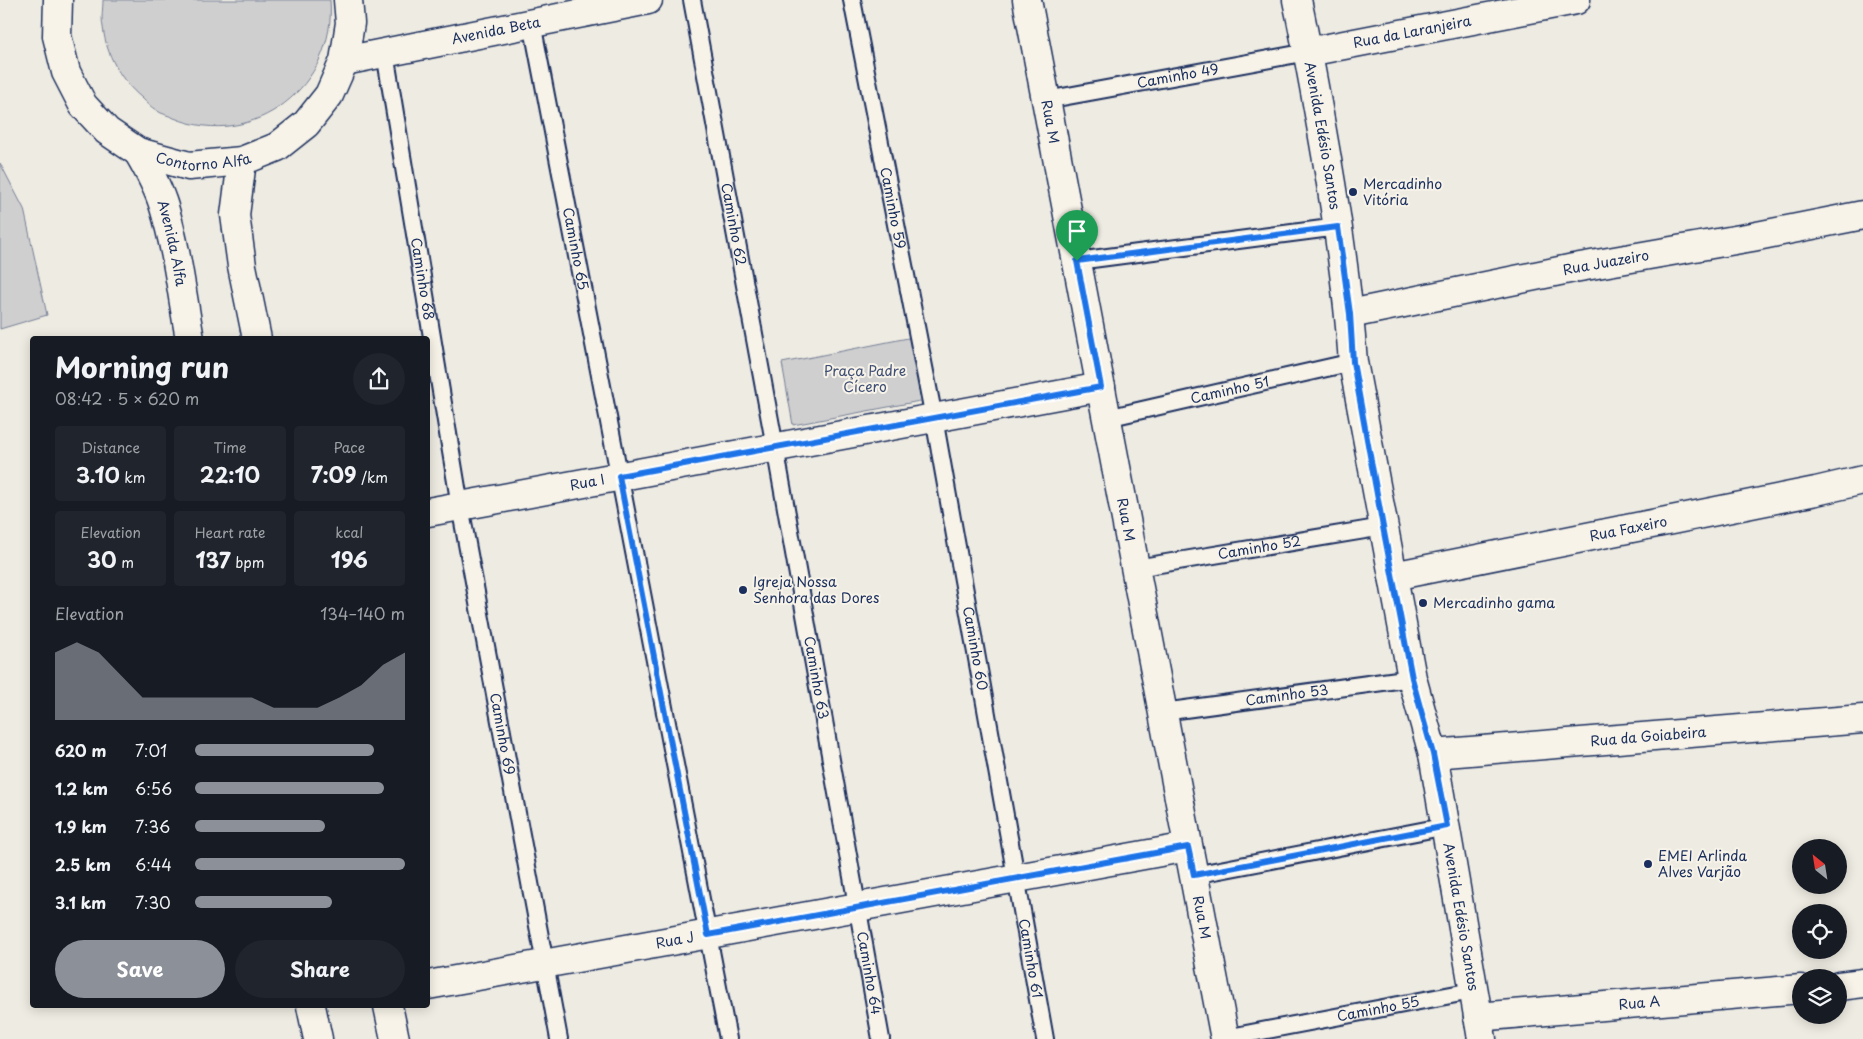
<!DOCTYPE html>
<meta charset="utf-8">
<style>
:root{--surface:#171b24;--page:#20242c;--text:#f1f3f6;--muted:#9ea1a6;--accent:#8c9099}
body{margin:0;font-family:"Playpen Sans",sans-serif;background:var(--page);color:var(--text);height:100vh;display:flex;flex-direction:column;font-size:19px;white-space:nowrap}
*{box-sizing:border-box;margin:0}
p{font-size:16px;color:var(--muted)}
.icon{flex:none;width:28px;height:28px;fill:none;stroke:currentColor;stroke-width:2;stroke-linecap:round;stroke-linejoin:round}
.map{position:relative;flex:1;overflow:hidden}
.drawer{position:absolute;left:30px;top:336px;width:400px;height:672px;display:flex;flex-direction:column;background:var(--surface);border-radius:5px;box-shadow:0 2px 12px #0003}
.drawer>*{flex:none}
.needle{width:32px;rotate:330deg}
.controls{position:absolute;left:1792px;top:839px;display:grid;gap:10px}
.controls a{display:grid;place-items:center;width:55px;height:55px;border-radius:50%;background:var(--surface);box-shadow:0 2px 12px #0003;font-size:25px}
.pin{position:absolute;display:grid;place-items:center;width:42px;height:42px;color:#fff;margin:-51px -21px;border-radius:50% 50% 50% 0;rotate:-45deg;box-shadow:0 0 5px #0007}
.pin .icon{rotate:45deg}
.round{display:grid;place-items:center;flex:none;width:52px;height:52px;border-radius:26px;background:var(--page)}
.head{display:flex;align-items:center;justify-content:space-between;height:85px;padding:0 25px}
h1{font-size:28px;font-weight:700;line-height:38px}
.stats{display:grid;grid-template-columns:repeat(3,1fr);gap:8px;height:85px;padding:5px 25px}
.stats div{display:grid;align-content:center;border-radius:5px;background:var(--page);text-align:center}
.stats b{font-size:21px;font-weight:700}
.stats small{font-size:14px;font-weight:400}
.stats p{font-size:14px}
.chart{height:140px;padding:10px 25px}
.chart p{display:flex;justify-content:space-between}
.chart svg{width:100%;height:90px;margin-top:5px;fill:var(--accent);opacity:.7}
.primary-button{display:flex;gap:10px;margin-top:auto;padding:10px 25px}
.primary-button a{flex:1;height:58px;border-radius:30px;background:var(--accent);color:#fff;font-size:20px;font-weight:700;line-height:58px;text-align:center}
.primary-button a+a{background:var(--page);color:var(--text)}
ul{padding:0 25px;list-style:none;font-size:16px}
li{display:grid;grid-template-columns:80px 60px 1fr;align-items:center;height:38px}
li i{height:12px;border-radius:6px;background:var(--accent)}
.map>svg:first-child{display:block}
</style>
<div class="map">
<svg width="1863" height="1039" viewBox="0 0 1863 1039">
<rect width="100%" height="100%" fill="#eeebe2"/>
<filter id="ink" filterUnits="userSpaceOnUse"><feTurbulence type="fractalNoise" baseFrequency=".02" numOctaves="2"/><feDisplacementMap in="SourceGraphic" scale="10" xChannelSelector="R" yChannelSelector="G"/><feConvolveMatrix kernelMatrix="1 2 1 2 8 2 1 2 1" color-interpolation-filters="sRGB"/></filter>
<g filter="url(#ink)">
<g fill="#cfcfcf" stroke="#757f96">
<path d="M103,0h227c7,85 -76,151 -156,118 -6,-3 -13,-4 -18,-8 -5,-3 -10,-8 -14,-12 -22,-18 -36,-44 -39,-71 -2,-9 0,-18 0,-27z"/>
<polygon points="0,163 24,209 47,315 0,329"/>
<polygon points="913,337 925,400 793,425 782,363"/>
</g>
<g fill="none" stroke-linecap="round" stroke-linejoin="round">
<defs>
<g id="service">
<path id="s1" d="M692,0l83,447 106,592"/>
<path id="s2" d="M852,0l82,418 111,621"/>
<path id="s3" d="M532,23l196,1016"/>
<path id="s4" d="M385,53l75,453 99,533"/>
<path id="s5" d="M1046,100l262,-48"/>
<polyline points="1077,261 1338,227"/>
<path id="s6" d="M1107,418l246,-56"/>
<path id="s7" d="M1136,568l247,-41"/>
<path id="s8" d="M1163,712l249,-34"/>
<polyline points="1194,875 1447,826"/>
<path id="s9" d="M1225,1038l247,-47"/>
</g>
<g id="minor">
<path id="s10" d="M1027,0l198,1039"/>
<path id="s11" d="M1297,0c11,51 20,102 29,154 12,69 22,138 27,208l59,316 21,76 49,285"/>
<path id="s12" d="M1308,52l268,-52"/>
<path id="s13" d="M138,152c10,17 20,35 26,55 13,43 18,88 26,132"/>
<polyline points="242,161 235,215 242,266 257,339"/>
<path id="s14" d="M1350,314l224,-46 178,-31 111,-22"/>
<path id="s15" d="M428,512l673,-125"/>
<path id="s16" d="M1393,576l423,-85 47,-11"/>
<path id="s17" d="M1433,754l430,-35"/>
<path id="s18" d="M428,985l760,-138"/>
<polyline points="1839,986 1863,983"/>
<polyline points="311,1006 318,1039"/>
<polyline points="388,1006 395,1039"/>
<path id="s19" d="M1478,1017l323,-28"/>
</g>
<g id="tertiary">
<path id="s20" d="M58,0l-1,36 9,36 17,33 24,26 31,21 51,14 53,-5 35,-14 29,-23 23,-29 15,-34 6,-38 -2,-23"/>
<path id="s21" d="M344,61l304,-61"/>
</g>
</defs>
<use href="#service" stroke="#1b2f5e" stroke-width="20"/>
<use href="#minor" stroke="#1b2f5e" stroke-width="31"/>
<use href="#tertiary" stroke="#1b2f5e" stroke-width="31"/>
<use href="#service" stroke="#f7f3e8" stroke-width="16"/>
<use href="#minor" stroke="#f7f3e8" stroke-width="28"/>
<use href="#tertiary" stroke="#f7f3e8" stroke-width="28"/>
</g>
</g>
<g fill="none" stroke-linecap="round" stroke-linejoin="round" filter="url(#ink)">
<defs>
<polygon id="route" points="1338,227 1350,314 1353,362 1383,527 1412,678 1433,754 1447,826 1194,875 1188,847 708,935 619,476 1101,387 1077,261"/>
</defs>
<use href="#route" stroke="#fff" stroke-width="10"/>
<use href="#route" stroke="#1a73e8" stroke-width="6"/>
</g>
<g fill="#1b2f5e" stroke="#f7f3e8" stroke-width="2">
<circle cx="1353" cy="192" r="5"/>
<circle cx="743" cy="590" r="5"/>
<circle cx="1423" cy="603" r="5"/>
<circle cx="1648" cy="864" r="5"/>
</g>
<g text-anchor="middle" stroke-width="4" stroke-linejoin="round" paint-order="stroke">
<g font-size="14" fill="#1b2f5e" stroke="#f7f3e8">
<text dy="5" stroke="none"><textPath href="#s21" startOffset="155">Avenida Beta</textPath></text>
<text dy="5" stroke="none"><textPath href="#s12" startOffset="106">Rua da Laranjeira</textPath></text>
<text dy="5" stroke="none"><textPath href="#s5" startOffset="134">Caminho 49</textPath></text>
<text dy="5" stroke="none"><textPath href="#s10" startOffset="124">Rua M</textPath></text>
<text dy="5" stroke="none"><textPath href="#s11" startOffset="138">Avenida Edésio Santos</textPath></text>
<text dy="5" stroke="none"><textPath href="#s20" startOffset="250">Contorno Alfa</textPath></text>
<text dy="5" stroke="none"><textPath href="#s2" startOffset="212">Caminho 59</textPath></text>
<text dy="5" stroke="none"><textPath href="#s1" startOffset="228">Caminho 62</textPath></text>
<text dy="5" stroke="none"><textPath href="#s13" startOffset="98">Avenida Alfa</textPath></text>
<text dy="5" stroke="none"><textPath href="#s3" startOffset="230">Caminho 65</textPath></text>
<text dy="5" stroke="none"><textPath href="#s14" startOffset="261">Rua Juazeiro</textPath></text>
<text dy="5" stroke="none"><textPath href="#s4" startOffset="229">Caminho 68</textPath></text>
<text dy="5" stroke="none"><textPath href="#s6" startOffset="126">Caminho 51</textPath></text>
<text dy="5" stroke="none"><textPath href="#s15" startOffset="162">Rua I</textPath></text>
<text dy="5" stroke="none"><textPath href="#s10" startOffset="529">Rua M</textPath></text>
<text dy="5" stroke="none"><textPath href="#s16" startOffset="240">Rua Faxeiro</textPath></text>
<text dy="5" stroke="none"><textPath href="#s7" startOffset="125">Caminho 52</textPath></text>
<text dy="5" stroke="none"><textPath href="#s2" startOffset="660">Caminho 60</textPath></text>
<text dy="5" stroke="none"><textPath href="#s1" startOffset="689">Caminho 63</textPath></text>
<text dy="5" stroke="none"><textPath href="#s8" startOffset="125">Caminho 53</textPath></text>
<text dy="5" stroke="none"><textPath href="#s4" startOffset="691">Caminho 69</textPath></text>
<text dy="5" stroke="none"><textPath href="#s17" startOffset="216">Rua da Goiabeira</textPath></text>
<text dy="5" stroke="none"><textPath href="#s10" startOffset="934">Rua M</textPath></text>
<text dy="5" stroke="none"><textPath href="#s11" startOffset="932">Avenida Edésio Santos</textPath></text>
<text dy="5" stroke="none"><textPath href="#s18" startOffset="251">Rua J</textPath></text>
<text dy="5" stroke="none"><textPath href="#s2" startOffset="975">Caminho 61</textPath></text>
<text dy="5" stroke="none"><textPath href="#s1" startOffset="989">Caminho 64</textPath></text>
<text dy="5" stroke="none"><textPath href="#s19" startOffset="162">Rua A</textPath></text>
<text dy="5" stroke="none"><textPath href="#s9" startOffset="156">Caminho 55</textPath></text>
</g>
<g font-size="14" fill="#1b2f5e" stroke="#f7f3e8" text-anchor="start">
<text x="1363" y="189">Mercadinho<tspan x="1363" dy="16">Vitória</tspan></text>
<text x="753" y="587">Igreja Nossa<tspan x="753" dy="16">Senhora das Dores</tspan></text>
<text x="1433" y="608">Mercadinho gama</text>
<text x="1658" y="861">EMEI Arlinda<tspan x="1658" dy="16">Alves Varjão</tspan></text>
</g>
<g font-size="14" fill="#3f4f75" stroke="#f7f3e8">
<text x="865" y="376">Praça Padre<tspan x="865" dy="16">Cícero</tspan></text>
</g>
</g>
</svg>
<div class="controls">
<a><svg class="needle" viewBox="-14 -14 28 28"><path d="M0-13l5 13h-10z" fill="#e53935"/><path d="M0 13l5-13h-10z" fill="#9ea1a6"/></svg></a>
<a><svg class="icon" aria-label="locate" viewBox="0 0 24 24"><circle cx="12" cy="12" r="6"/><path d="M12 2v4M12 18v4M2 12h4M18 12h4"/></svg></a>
<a><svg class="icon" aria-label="layers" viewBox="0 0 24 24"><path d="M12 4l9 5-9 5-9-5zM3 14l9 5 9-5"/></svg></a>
</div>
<div class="pin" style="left:1077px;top:261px;background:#1e9e55"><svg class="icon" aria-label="arrive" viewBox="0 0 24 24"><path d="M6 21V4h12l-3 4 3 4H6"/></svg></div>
<section class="drawer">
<div class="head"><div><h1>Morning run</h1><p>08:42 · 5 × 620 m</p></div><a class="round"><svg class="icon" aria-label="share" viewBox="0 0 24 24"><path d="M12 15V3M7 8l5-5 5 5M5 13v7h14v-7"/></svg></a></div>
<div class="stats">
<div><p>Distance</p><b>3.10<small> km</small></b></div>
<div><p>Time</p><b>22:10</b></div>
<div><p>Pace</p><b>7:09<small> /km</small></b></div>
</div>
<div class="stats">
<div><p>Elevation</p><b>30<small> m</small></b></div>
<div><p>Heart rate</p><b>137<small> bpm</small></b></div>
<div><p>kcal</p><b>196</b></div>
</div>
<div class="chart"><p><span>Elevation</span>134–140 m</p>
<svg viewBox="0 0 160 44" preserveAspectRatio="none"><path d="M0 44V11L10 6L20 11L30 22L40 33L50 33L60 33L70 33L80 33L90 33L100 38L110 38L120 38L130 33L140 27L150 17L160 11V44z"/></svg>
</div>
<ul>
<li><b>620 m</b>7:01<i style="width:85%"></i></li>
<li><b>1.2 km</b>6:56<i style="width:90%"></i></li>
<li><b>1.9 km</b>7:36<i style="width:62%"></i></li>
<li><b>2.5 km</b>6:44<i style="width:100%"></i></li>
<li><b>3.1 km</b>7:30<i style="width:65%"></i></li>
</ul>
<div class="primary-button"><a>Save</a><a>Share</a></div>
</section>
</div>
